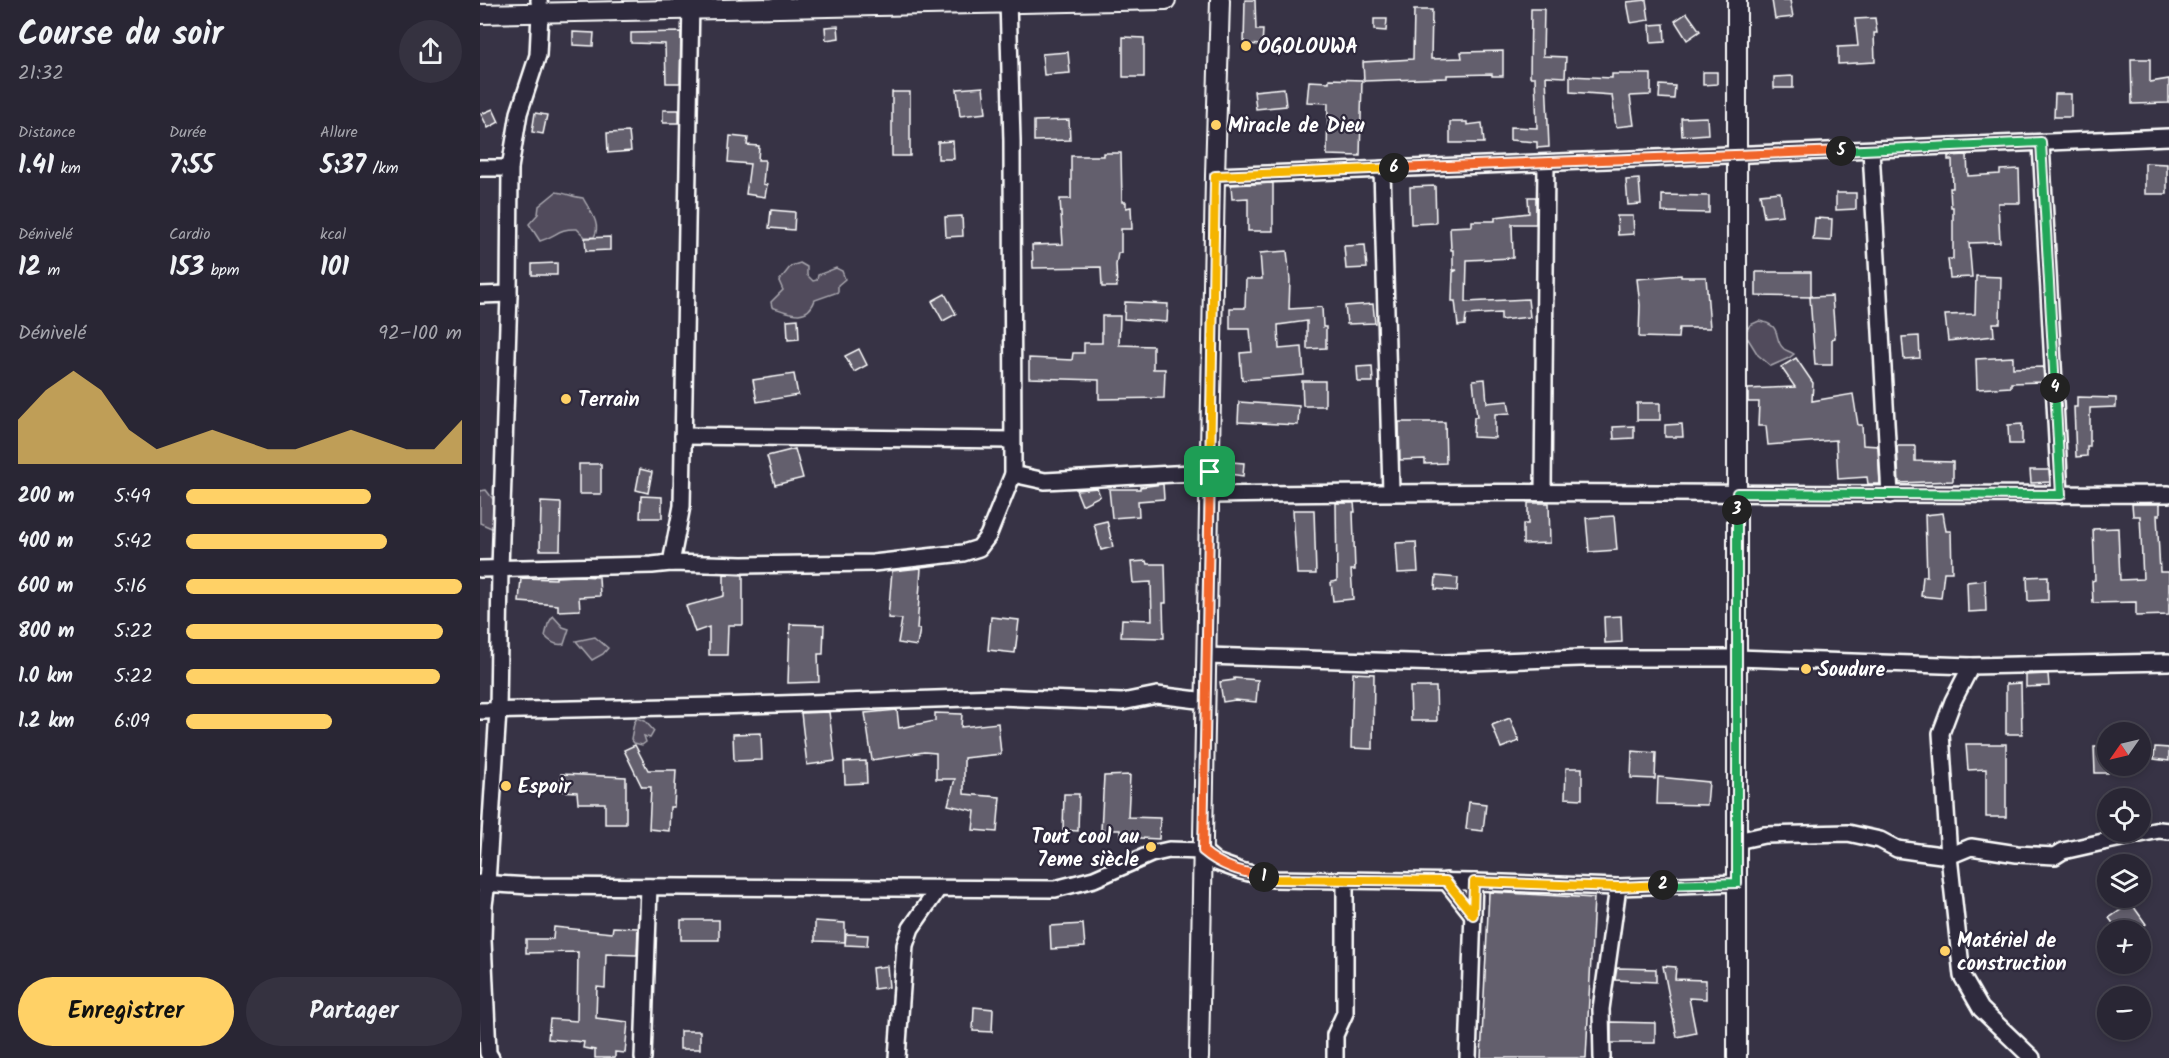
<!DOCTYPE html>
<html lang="fr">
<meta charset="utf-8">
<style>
:root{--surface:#292634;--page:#353240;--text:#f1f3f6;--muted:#a5a5ac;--line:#45434f;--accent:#ffd166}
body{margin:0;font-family:Kalam,sans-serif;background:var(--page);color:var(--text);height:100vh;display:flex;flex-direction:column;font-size:22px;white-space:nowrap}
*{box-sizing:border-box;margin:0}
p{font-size:20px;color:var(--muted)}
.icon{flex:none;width:33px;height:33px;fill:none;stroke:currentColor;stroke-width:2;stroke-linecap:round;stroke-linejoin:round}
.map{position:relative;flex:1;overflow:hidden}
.panel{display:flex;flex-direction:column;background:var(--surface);width:480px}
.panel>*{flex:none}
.needle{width:39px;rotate:236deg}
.tools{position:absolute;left:1617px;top:722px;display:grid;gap:12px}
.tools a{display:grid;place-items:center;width:54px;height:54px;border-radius:50%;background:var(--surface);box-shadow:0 3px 9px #0003,0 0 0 2px var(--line);font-size:30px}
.pin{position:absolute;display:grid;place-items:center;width:51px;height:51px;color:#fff;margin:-26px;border-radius:12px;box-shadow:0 3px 9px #0006}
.km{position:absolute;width:30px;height:30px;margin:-15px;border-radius:50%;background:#222;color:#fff;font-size:16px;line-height:30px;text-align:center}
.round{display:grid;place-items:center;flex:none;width:63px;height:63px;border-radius:32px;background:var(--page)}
.head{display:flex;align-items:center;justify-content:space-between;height:102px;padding:0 18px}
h1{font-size:33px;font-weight:700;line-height:45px}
.figures{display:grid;grid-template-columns:repeat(3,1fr);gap:9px;height:102px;padding:6px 18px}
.figures div{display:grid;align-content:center}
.figures b{font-size:26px;font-weight:700}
.figures small{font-size:16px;font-weight:400}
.figures p{font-size:16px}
.chart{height:168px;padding:12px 18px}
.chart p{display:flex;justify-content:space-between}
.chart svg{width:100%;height:108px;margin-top:6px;fill:var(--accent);opacity:.7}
.button{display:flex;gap:12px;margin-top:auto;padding:12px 18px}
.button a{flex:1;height:69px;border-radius:36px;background:var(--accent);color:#111;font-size:24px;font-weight:700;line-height:69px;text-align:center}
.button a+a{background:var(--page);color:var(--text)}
ul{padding:0 18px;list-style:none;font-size:20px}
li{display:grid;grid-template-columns:96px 72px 1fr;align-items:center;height:45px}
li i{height:15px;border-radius:8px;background:var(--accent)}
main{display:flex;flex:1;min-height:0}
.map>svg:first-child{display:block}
</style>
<main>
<section class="panel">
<div class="head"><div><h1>Course du soir</h1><p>21:32</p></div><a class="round"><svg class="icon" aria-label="share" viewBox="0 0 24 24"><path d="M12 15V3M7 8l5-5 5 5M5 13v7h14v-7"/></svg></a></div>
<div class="figures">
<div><p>Distance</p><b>1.41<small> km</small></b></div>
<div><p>Durée</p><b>7:55</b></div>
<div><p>Allure</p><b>5:37<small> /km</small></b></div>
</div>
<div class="figures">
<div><p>Dénivelé</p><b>12<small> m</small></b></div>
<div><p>Cardio</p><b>153<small> bpm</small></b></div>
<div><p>kcal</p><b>101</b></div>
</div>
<div class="chart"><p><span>Dénivelé</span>92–100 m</p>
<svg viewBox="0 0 160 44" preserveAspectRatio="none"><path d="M0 44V26L10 14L20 6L30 14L40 30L50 38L60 34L70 30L80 34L90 38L100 38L110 34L120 30L130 34L140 38L150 38L160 26V44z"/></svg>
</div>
<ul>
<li><b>200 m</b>5:49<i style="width:67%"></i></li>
<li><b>400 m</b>5:42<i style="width:73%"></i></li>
<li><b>600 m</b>5:16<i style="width:100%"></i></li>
<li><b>800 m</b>5:22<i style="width:93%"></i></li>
<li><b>1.0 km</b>5:22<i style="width:92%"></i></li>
<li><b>1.2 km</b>6:09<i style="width:53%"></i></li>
</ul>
<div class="button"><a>Enregistrer</a><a>Partager</a></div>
</section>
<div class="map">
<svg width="1689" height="1058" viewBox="0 0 1689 1058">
<rect width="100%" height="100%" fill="#373345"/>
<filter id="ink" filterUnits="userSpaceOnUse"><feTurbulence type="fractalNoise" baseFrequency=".0167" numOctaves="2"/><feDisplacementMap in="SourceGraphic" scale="12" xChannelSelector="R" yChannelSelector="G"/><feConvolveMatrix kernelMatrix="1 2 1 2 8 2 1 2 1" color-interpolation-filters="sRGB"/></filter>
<g filter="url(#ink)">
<g fill="#514c5c" stroke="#a8a6ae" stroke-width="1.5">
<path d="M76,192c10,1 17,5 27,6 6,12 19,26 11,39h-9l-8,-8c-19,-1 -20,7 -37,12l-11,-17 9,-10 1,-8z"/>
<path d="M320,263l7,4v8l6,6 4,-1 1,-5 18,-7 6,3 3,8 -7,6v7l-23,8c-8,22 -26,13 -43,7l-1,-5 12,-12 -4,-9 12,-15z"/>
<path d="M1279,321c25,4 13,18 25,28 3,2 7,3 10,5l-5,4 -18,8 -13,-11 -13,-21 5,-9z"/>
<polygon points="6,490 16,503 16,530 0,523 0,491"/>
<path d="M73,616l10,11 6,2 -5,15c-8,2 -14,-2 -19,-8l3,-12z"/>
<polygon points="115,637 128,648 123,654 112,660 96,641"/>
<polygon points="157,718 165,721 174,731 170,738 164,736 166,742 162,745 154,743 151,739 154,723"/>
</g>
<g fill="#635f6d" stroke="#fff" stroke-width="1.5">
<polygon points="765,0 775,0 776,30 783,30 782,45 764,44"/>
<polygon points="1166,0 1169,20 1151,23 1147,2"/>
<polygon points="1292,0 1310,0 1313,17 1295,19"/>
<polygon points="1051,9 1064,9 1063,56 1086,57 1085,77 1066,76 1069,147 1057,148 1057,142 1030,140 1030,127 1057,128 1055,77 1050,77"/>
<polygon points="934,10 952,10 951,59 982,58 981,52 1023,51 1023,76 1012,76 1012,74 967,75 967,78 884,81 883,62 933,59"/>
<polygon points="1207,13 1220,31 1207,40 1195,21"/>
<polygon points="1395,18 1397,33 1394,33 1395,62 1358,64 1358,47 1378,46 1375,19"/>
<polygon points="894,19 907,19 906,31 894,30"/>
<polygon points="1184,24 1185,42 1171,43 1170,25"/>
<polygon points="358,26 359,38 346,40 345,27"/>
<polygon points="93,32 114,33 113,46 93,45"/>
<polygon points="201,32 200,83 186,83 185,44 151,43 151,33"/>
<polygon points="643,37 664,38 664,77 643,77"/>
<polygon points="588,52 590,73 564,75 562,54"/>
<polygon points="1651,59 1670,59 1670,82 1689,79 1689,103 1652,104"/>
<polygon points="1223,72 1237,72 1237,84 1223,85"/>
<polygon points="1132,74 1171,74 1171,95 1150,96 1154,125 1136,127 1132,95 1090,92 1090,76 1132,78"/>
<polygon points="1313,76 1313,88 1294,88 1294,77"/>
<polygon points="849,79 882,80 880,156 847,155 848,103 827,102 829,81 849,82"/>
<polygon points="1180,85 1195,86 1194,99 1179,98"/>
<polygon points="503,87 506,113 480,116 477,89"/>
<polygon points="804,88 806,106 776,109 774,91"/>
<rect x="412" y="92" width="18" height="64"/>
<polygon points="1575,94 1591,94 1591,117 1574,117"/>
<polygon points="13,109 19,122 8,128 1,114"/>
<rect x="183" y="110" width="16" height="13"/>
<polygon points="55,113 67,115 63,134 52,132"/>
<polygon points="1227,117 1228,134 1202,136 1201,118"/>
<polygon points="589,120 590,140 554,141 554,121"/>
<polygon points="970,122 987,122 987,125 1002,123 1004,143 970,143"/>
<polygon points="149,132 151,151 128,153 127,133"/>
<polygon points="250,136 268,138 267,145 279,146 278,160 285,160 283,184 287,185 285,197 266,194 270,164 248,162"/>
<polygon points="473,141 474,159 458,159 458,142"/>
<polygon points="623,153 641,153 642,202 646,202 646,208 651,207 652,229 641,229 641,253 638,253 636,265 637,287 622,287 621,267 553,268 552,245 583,244 580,199 591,199 591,156 623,156"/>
<polygon points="1487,155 1488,176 1520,174 1520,170 1539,169 1540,203 1518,203 1520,242 1489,243 1492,277 1470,278 1468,259 1473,259 1473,207 1471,207 1470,188 1473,188 1472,160 1468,160 1468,156"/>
<polygon points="1665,163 1687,164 1687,194 1665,194"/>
<polygon points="1159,179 1161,204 1148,205 1146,180"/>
<polygon points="793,183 793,231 768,231 768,198 752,199 751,185"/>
<polygon points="955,186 956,223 931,224 930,187"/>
<polygon points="1300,192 1303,215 1284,217 1280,194"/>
<polygon points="1356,193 1376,193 1376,209 1356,210"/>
<polygon points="1182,195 1229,196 1229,213 1182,212"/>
<polygon points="1048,197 1056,197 1056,224 1032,224 1033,258 987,260 986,302 1048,299 1050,317 1021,320 1021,313 986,315 985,325 978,326 975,301 972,301 973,272 977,270 973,270 973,250 971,250 970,227 992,226 992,221 1015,221 1015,217 1049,213"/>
<polygon points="291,210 315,212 314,230 289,228"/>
<polygon points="482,216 483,236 466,237 465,217"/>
<polygon points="1137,216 1153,216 1154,234 1138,235"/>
<polygon points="1335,218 1352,219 1351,241 1333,240"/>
<polygon points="130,237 130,250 106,251 105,238"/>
<polygon points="885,245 887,268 866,269 864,246"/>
<polygon points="807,251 810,280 809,309 842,307 843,327 846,327 846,348 827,349 827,321 798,325 799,349 822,347 824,375 762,380 760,353 772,352 770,329 750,329 750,308 765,308 766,279 782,279 780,253"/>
<polygon points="77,263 77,275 52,275 52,264"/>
<polygon points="1276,272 1331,272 1331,297 1276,296"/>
<polygon points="1201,275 1201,277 1226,277 1230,328 1199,328 1198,338 1159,337 1160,305 1157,279"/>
<polygon points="1496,276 1521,277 1520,323 1513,323 1514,336 1468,341 1465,315 1495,314"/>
<polygon points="465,294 476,314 463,321 452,301"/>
<polygon points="1352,296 1355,338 1352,339 1352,365 1335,365 1330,297"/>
<polygon points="645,302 688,304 687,322 644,319"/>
<polygon points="893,304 895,323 867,324 865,306"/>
<polygon points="622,316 640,316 639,345 673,346 673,369 685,369 684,398 619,399 619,380 549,378 549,358 592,360 593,353 604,353 604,343 622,343"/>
<polygon points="318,319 319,339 308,340 307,320"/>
<polygon points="1439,336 1440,358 1424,359 1422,337"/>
<polygon points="379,349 387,365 374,372 365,356"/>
<polygon points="1533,357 1533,368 1563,367 1564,382 1531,383 1531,387 1497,389 1496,359"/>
<polygon points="1316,358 1333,383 1332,401 1373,394 1378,425 1382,425 1383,445 1398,446 1400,484 1388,484 1387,477 1358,479 1356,440 1288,445 1286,426 1278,426 1279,402 1268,402 1268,389 1315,387 1301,367"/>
<polygon points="892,366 893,382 878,382 877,367"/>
<polygon points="314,374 318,395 277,402 273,380"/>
<polygon points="1005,379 1007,403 1028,401 1030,413 1015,414 1015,438 993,437 994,417 997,417 993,380"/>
<polygon points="822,381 845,381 845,406 823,406"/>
<polygon points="1597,397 1636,398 1636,407 1610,408 1610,447 1607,447 1607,456 1596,457 1594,407 1597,407"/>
<polygon points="759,402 819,406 818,425 758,422"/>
<rect x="1157" y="403" width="23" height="17"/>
<polygon points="919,422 965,422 966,463 945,464 945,459 920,460"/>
<polygon points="1202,424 1203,437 1185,437 1185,425"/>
<polygon points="1542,424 1542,444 1529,444 1528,425"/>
<polygon points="1154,426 1154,438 1134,439 1133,427"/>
<polygon points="1417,446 1435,446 1435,461 1473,462 1473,481 1419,483"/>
<polygon points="315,449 323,478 295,485 287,456"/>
<polygon points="751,462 764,463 763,476 750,474"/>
<rect x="99" y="464" width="22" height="30"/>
<polygon points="160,469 172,472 168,493 156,490"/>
<polygon points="1550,470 1569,470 1570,482 1551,483"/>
<polygon points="683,484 684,499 658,501 659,516 632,518 629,489 660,489 660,487"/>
<polygon points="617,488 620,496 602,505 596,490"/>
<polygon points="161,496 182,497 182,518 160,518"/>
<polygon points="61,502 81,503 80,550 60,550"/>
<polygon points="856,503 874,503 875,512 873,512 875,570 871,570 873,599 853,601 851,582 857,581"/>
<polygon points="1048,503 1069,503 1070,543 1043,544 1043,524 1048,524"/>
<polygon points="1652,504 1680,504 1680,515 1677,515 1680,572 1689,572 1689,615 1656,616 1656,602 1613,603 1612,581 1615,580 1613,529 1638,528 1640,580 1663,579 1660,516 1653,516"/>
<polygon points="813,510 834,510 836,574 817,574"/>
<polygon points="1463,513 1466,531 1471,531 1472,572 1464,572 1461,598 1441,596 1443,576 1447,576 1445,515"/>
<polygon points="1134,516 1137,550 1109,552 1106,518"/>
<polygon points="627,521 633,547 621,550 614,524"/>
<polygon points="936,542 938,572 918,573 916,543"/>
<polygon points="666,561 667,564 685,564 686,603 683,603 684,638 641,637 642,619 672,620 671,582 653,583 651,562"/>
<polygon points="441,568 437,629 440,629 437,646 418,643 422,619 408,618 412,571"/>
<polygon points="244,574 263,575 263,625 248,625 247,655 229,655 229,627 215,632 206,606 244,596"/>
<polygon points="98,576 119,577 120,596 99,597 100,610 78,611 78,605 39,602 41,578 76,579 76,577"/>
<polygon points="956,576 978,578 977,591 955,589"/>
<polygon points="1568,576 1568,600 1548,601 1547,577"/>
<polygon points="1505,580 1506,611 1488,612 1487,582"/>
<polygon points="1141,616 1142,642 1125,643 1124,617"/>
<polygon points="511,617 539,620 535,653 508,650"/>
<polygon points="310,624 344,625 343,654 338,654 339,682 308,683"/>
<polygon points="873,673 894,674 893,749 871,748"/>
<polygon points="1568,674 1569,686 1546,687 1546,675"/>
<polygon points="754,678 778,680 776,702 755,700 743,702 740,682 754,680"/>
<polygon points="1541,683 1542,734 1526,734 1526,684"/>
<polygon points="930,687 956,687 957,721 931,721"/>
<polygon points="417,710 419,728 455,721 455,713 482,714 481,727 518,723 521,754 484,758 484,794 520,797 517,832 493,830 495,811 468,805 475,779 456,779 456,753 444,752 392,760 385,713"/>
<polygon points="349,712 355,761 327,765 321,713"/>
<polygon points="1030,718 1039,741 1021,748 1012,725"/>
<polygon points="281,733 282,760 254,761 253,734"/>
<polygon points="1486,744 1526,744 1526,817 1506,817 1506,769 1488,770"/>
<polygon points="155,745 168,770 196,770 194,807 190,807 189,831 169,829 171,787 162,787 144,750"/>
<polygon points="1614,747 1628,747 1628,773 1615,773"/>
<polygon points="1675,747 1689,748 1689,761 1674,759"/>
<polygon points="1152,751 1176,753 1175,779 1151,778"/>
<polygon points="386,761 387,783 365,784 364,762"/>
<polygon points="1086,768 1102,768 1102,799 1085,798"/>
<polygon points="81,774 146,777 146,824 125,824 125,803 98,803 97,792 80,791"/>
<polygon points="650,775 648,817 680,818 679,839 640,837 640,830 621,830 624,776"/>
<polygon points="1178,777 1229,782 1227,805 1177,804"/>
<polygon points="584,794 599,794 598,831 583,830"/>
<polygon points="989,802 1006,804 1003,831 986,829"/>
<polygon points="1009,892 1114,898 1106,1058 1001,1058"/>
<polygon points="1651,903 1666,924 1657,930 1638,930 1629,918"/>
<rect x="201" y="920" width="38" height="20"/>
<polygon points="335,921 365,923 365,942 335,941"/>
<polygon points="603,924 605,947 571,949 570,926"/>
<polygon points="74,927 132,933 133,927 158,928 157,955 126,954 125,988 117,987 116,1018 148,1022 145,1053 135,1052 135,1058 115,1058 115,1050 103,1048 104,1042 68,1039 70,1019 97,1021 98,952 46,953 46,939 73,939"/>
<polygon points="366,934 388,935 387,946 365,945"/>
<polygon points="407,966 409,987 394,989 392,968"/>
<polygon points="1183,966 1196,967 1195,979 1226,980 1226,999 1209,998 1216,1033 1197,1037"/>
<polygon points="1137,968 1176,969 1176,982 1135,980"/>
<polygon points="494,1007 513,1009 512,1032 493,1031"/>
<polygon points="1131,1022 1175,1023 1175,1043 1131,1043"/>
<rect x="200" y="1031" width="20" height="18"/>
</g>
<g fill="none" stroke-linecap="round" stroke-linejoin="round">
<defs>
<g id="minor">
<polyline points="1561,143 1580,495"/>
<polyline points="1391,150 1410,495"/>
<polyline points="0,168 30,168"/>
<polyline points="902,169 911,491"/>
<polyline points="735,176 1689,137"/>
<polyline points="0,295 29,294"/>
<polyline points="203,436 531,440"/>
<polyline points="533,474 565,481 730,472"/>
<polyline points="1063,491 1066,163"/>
<path d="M729,495c320,-6 640,1 960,-1"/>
<polyline points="191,563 202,506 211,0"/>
<polyline points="0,569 172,565 191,563 263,565 393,563 483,553 499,548 508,536 533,474 532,141 528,0"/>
<polyline points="726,656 963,663 1100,658 1257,658 1491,666 1689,662"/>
<polyline points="1491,666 1473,701 1461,733 1469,856 1482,976 1501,1009 1552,1058"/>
<polyline points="0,711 236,706 518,697 642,702 677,695 726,701"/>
<polyline points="1257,841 1284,835 1368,833 1400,840 1417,849 1438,852 1469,856 1491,847 1537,854 1575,856 1583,851 1623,842 1679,830 1689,831"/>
<polyline points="966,881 993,915"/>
<polyline points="0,883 50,886 575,889 614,879 671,854 689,850 723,851 736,862 761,871 793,879 994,882 1138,887 1257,883"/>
<polyline points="11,1058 8,1053 3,940 4,905 7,883 18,711 20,569 29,294 30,168 39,113 58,55 60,13 59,0"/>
<polyline points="163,1058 169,887"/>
<polyline points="417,1058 425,945 431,928 458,889"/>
<polyline points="855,1058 855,1035 865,1013 865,881"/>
<polyline points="988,1058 994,882"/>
<polyline points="1122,1058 1121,1009 1138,887"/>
</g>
<g id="tertiary">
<polyline points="0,14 686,0"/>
<polyline points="719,1058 735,176 740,0"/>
<polyline points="1257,1058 1257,0"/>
</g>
</defs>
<use href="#minor" stroke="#fff" stroke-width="20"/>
<use href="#tertiary" stroke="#fff" stroke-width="22"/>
<use href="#minor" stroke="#2f2a3d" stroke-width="15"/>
<use href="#tertiary" stroke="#2f2a3d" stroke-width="18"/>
</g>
</g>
<g fill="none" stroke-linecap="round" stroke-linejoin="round" filter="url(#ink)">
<defs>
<path id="split-1" d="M730,472l-7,379c19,16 37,20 61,26"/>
<polyline id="split-2" points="784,877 793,879 966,881 993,915 994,882 1138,887 1183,885"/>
<polyline id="split-3" points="1183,885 1257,883 1257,510"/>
<polyline id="split-4" points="1257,510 1257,493 1581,495 1575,388"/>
<polyline id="split-5" points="1361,151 1561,142 1575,388"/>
<polyline id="split-6" points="914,168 1361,151"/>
<polyline id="split-7" points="730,472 735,176 914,168"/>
</defs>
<use href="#split-1" stroke="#fff" stroke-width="12"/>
<use href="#split-2" stroke="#fff" stroke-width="12"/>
<use href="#split-3" stroke="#fff" stroke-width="12"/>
<use href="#split-4" stroke="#fff" stroke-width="12"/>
<use href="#split-5" stroke="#fff" stroke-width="12"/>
<use href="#split-6" stroke="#fff" stroke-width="12"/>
<use href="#split-7" stroke="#fff" stroke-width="12"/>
<use href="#split-1" stroke="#f0652b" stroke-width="8"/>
<use href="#split-2" stroke="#f5b400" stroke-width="8"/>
<use href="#split-3" stroke="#22a559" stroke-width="8"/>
<use href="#split-4" stroke="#22a559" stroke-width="8"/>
<use href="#split-5" stroke="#22a559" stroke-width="8"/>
<use href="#split-6" stroke="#f0652b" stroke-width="8"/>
<use href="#split-7" stroke="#f5b400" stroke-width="8"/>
</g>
<g fill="#ffd166" stroke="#2f2a3d" stroke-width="2">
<circle cx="766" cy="46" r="6"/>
<circle cx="736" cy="125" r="6"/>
<circle cx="86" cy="399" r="6"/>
<circle cx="1326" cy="669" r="6"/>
<circle cx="26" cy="786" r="6"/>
<circle cx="671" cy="847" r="6"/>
<circle cx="1465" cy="951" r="6"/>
</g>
<g text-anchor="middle" stroke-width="4.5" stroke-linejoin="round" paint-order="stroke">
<g font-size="20" font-weight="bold" fill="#fff" stroke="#2f2a3d" text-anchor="start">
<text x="778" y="53">OGOLOUWA</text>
<text x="748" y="132">Miracle de Dieu</text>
<text x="98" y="406">Terrain</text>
<text x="1338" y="676">Soudure</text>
<text x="38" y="793">Espoir</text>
<text x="659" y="843" text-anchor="end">Tout cool au<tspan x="659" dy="23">7eme siècle</tspan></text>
<text x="1477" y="947">Matériel de<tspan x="1477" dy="23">construction</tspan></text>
</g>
</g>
</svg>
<div class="tools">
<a><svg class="needle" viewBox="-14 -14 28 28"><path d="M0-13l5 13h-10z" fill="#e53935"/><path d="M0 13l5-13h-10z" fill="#a5a5ac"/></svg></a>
<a><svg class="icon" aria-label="locate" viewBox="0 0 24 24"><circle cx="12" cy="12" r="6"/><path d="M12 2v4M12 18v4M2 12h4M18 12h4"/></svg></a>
<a><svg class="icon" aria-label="layers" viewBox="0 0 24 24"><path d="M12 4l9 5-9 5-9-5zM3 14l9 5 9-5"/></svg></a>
<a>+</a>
<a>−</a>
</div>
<div class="pin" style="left:730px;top:472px;background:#1e9e55"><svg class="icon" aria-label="arrive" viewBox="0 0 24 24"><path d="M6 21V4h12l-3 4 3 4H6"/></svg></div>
<b class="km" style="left:784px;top:877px">1</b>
<b class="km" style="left:1183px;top:885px">2</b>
<b class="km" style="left:1257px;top:510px">3</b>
<b class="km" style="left:1575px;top:388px">4</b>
<b class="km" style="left:1361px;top:151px">5</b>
<b class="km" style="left:914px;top:168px">6</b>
</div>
</main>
